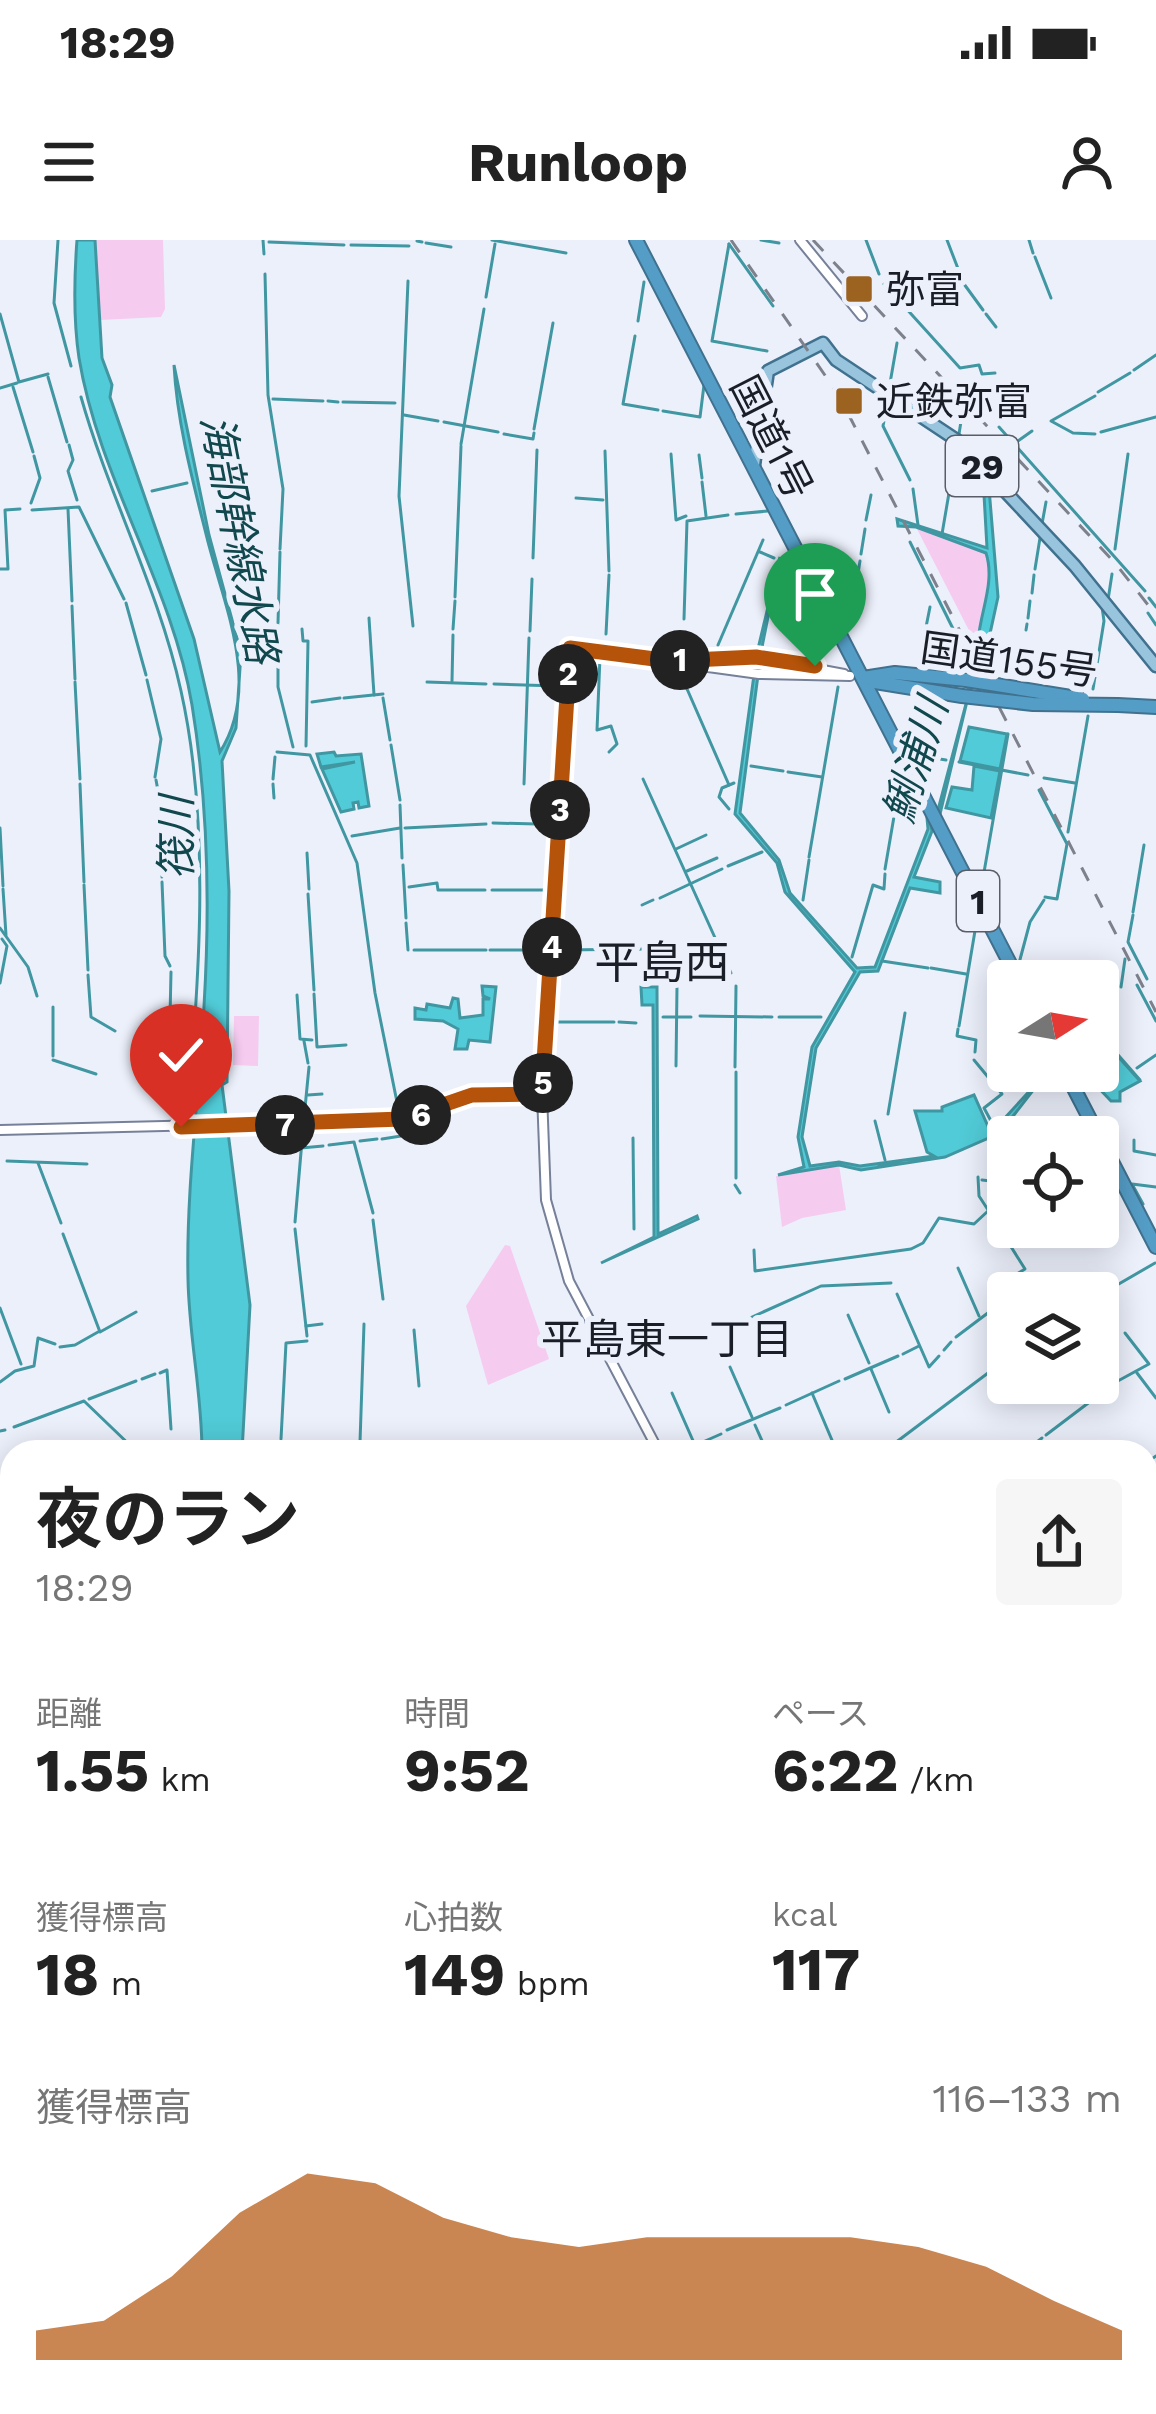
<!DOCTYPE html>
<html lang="ja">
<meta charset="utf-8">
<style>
:root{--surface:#fff;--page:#f6f6f6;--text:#222;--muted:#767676;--accent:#b45309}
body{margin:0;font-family:"Work Sans","Noto Sans JP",sans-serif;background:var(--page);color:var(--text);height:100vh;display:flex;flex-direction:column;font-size:45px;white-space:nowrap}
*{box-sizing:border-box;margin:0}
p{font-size:39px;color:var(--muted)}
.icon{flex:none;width:66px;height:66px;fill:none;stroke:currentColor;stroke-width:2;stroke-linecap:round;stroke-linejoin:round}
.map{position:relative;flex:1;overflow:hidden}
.sheet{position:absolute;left:0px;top:1200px;width:1158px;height:975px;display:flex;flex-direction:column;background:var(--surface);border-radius:36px 36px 0 0;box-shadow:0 6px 30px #0003}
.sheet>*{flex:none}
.needle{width:78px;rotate:79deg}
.controls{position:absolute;left:987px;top:720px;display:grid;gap:24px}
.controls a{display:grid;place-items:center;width:132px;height:132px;border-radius:12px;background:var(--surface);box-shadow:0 6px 30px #0003;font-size:60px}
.pin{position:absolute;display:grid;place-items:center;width:102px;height:102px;color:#fff;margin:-123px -51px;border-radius:50% 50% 50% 0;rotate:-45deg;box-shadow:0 0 12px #0007}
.pin .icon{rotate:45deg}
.km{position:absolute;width:60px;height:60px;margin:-30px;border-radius:50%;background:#222;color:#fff;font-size:33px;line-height:60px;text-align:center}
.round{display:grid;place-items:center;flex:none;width:126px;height:126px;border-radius:12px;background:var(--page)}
.head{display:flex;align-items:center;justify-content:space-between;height:204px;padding:0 36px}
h1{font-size:66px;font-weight:700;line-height:90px}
.metrics{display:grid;grid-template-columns:repeat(3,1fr);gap:18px;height:204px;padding:12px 36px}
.metrics div{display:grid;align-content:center}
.metrics b{font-size:60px;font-weight:700}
.metrics small{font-size:33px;font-weight:400}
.metrics p{font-size:33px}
.chart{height:336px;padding:24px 36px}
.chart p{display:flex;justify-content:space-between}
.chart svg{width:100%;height:216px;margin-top:12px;fill:var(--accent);opacity:.7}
.status{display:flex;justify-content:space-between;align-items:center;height:84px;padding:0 60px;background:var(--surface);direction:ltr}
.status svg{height:33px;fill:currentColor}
header{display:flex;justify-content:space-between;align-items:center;height:156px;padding:0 36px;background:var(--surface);font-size:54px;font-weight:700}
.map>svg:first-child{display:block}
</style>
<div class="status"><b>18:29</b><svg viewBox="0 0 49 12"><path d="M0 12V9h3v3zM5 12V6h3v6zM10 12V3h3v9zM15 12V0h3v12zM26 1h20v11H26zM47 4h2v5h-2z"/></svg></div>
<header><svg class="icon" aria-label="menu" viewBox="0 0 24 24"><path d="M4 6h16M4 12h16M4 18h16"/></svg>Runloop<svg class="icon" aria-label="person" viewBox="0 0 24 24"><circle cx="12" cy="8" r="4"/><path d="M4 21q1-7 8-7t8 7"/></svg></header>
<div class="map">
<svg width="1156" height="2174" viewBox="0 0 1156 2174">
<rect width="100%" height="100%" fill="#ecf0fb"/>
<g fill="#f5cbf0">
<polygon points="95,0 163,0 165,69 161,77 100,80"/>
<polygon points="916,287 986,313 991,349 978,408"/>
<polygon points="234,776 259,776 258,826 233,825"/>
<polygon points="839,925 846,970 802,978 782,987 776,936"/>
<polygon points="505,1005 510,1006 549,1119 488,1145 466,1066"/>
</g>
<g fill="#51cbd7" stroke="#4097a2" stroke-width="3">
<path d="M77,0h18l7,118 10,27 -2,12 84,242 26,113c42,-66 4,-146 -13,-214 -14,-56 -30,-115 -33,-173l35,170 32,118 -5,75 -14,33 7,130 -2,191 -5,3 28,220 -8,147h-40c0,-59 -13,-114 -14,-173 -2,-90 11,-182 16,-273 6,-99 4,-203 -12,-301 -20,-120 -93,-226 -113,-347 -6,-40 -5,-78 -2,-118z"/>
<path d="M988,236l10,121 -14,64 -9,7 -35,146 -10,7 2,10 -18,46 26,5v11l-30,-5 -32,83 -18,1 -44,76 -14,89 8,29 29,-4 21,4 74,-10 -7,-4 -12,-41h27v-4l32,-12 17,38 57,-62 -48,62 -55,24 -84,13 -22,-5 -61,10 26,-8 -6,-30 14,-90 43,-75 -70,-80 -8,-29 -42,-49 22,-161 23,-96 -19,95 -21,161 39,47 11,33 67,75 18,-1 53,-138 -1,-11 11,-8 28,-106 5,-39 10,-7c-11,-29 17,-68 5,-105l-70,-26 -18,-1 -1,-7 90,29 -4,-71z"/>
<polygon points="969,487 1007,494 1000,529 960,521"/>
<polygon points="334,512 336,516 361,514 369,566 359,568 358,562 353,563 354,569 341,572 322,529 355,522 321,527 317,514"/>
<polygon points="974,526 1000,531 991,578 946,568 952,547 972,550"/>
<polygon points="482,746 496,747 490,802 469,800 467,809 455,809 458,789 443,781 415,779 415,768 426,770 427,764 450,768 453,758 458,759 460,778 483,775 483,759 490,759 483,756"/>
<polygon points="641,747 657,747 658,994 697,976 698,979 601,1023 654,997 653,765 642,765"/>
<polygon points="1098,794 1140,841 1120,852 1120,861 1111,861 1091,840 1099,831"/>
</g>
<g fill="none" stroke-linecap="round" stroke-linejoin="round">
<g stroke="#4097a2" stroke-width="3">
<polyline points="58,0 54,63 71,126"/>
<polyline points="263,0 264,14"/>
<polyline points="492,0 566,13"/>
<polyline points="761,0 779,3"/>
<polyline points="866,0 879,34"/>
<polyline points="947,0 962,39"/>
<polyline points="1029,0 1033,13"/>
<polyline points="417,1 422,2"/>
<polyline points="269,2 344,5"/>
<polyline points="426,3 451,7"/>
<polyline points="729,4 712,101 767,111"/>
<polyline points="729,4 773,66"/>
<polyline points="351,5 409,6"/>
<polyline points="1035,17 1051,58"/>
<polyline points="265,34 268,155 283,249 280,309"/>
<polyline points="408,41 399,256 413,386"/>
<polyline points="884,44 960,128 979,125 982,134 995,133"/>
<polyline points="964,44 983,70"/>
<polyline points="486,57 495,4"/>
<polyline points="0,74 19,142 48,134"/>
<polyline points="986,74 996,87"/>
<polyline points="638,81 644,42"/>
<polyline points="635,96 623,164 658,170"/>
<polyline points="1134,130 1156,115"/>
<polyline points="48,137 67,202"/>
<polyline points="13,147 33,212"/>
<polyline points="0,148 17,143"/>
<polyline points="889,149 897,103"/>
<polyline points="1098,152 1130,133"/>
<path d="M81,157c28,99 78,193 100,294 30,134 18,293 6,429"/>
<polyline points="273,159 323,161"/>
<polyline points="888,160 883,186 910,240"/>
<polyline points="328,161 338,162"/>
<polyline points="343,162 395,163"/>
<polyline points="663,171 700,177 704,145"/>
<polyline points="404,175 438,181"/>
<polyline points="444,182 498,192"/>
<polyline points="999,187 1145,351"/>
<polyline points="534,189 553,83"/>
<polyline points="1101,192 1156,177"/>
<polyline points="504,194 533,199 534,193"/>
<polyline points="959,194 962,175"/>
<polyline points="1095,194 1073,193 1051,181 1095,156"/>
<polyline points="1015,203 1032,191"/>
<polyline points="461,204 484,69"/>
<polyline points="69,205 73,220 68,231 77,260"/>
<polyline points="605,211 609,331"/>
<polyline points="671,214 676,280 686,276"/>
<polyline points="699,215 702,238"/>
<polyline points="702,242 706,276"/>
<polyline points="913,249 918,285"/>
<polyline points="152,251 187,243"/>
<polyline points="576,258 603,260"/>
<polyline points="31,263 40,238 34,216"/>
<polyline points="68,269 72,361"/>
<polyline points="32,270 79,267 124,359"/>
<polyline points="736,274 768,271"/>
<polyline points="866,280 871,255"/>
<polyline points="1042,284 1046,262"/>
<polyline points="942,294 957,206"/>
<polyline points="910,302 971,425"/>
<polyline points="1115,309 1128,214"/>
<polyline points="760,312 774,318"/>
<polyline points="861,314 865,289"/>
<polyline points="533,318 537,210"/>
<polyline points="0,329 8,329 5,270 20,269"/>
<polyline points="1035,329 1040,298"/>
<polyline points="1032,353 1034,335"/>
<polyline points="455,357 461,206"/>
<polyline points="1149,358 1156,367"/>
<polyline points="1108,360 1112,334"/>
<polyline points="126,363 146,435"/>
<polyline points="853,364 860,321"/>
<polyline points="72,366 75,439"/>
<polyline points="1148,373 1156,385"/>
<polyline points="369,378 374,455"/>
<polyline points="1028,378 1030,361"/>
<polyline points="684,379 687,281 728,275"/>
<polyline points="278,383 280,312"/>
<polyline points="278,385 278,447 293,507"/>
<polyline points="302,389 303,401 308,401 306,506"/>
<polyline points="453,389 455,361"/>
<polyline points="1026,390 1027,384"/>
<polyline points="530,391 532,339"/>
<polyline points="606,394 609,335"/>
<polyline points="924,397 930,367"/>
<polyline points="718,405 763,300"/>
<polyline points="1021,416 1022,410"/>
<polyline points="600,417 597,490 611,486 617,504 609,512"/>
<polyline points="1020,425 1021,419"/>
<polyline points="919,428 923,402"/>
<polyline points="147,440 161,499 155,537"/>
<polyline points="452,441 453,395"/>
<polyline points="75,442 80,539"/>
<polyline points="427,442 486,444"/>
<polyline points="684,442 729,545"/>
<polyline points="494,444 557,446"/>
<polyline points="1093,449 1104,381 1102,367"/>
<polyline points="344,458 383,454"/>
<polyline points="383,458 390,500"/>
<polyline points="312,462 340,458"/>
<polyline points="391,505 400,560"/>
<polyline points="277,512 310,515 357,623 375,753 400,877"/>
<polyline points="909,514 946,520"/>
<polyline points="959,522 1028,535"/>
<polyline points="751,526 783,531"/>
<polyline points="788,532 822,537"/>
<polyline points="1044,538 1075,543"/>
<polyline points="273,539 275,517"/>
<polyline points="643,539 731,733"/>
<polyline points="156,540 165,588 162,637"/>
<polyline points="80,544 84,642"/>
<polyline points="273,544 274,558"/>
<polyline points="524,544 529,398"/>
<polyline points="1039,550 1067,604 1057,659 1045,657"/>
<polyline points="400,565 402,618"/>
<polyline points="729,569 719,557 722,548 734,543"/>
<polyline points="493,583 537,584"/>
<polyline points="0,588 3,646"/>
<polyline points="405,588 486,584"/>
<polyline points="1068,592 1088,476"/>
<polyline points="352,596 400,588"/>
<polyline points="676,609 706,595"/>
<polyline points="307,613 309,649"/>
<polyline points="809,617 838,447"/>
<polyline points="403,625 406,678"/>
<polyline points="728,626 762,612"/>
<polyline points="885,629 902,530"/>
<polyline points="687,631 717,618"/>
<polyline points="983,638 1008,494"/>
<polyline points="162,642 165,716 170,726"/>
<polyline points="84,645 88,730"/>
<polyline points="409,647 437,643 438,650 485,650"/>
<polyline points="3,649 6,695"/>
<polyline points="492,650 546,650"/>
<polyline points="308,654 314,750"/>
<polyline points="660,658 722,629"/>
<polyline points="803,660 809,620"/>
<polyline points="642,665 653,660"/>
<polyline points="1133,672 1144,605"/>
<polyline points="1133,675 1128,702 1147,739"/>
<polyline points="406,683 408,710"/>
<polyline points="0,688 28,727 37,756"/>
<polyline points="414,710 486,710"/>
<polyline points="490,710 540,710"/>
<polyline points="562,710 648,709"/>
<polyline points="852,717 873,645 884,649 885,634"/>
<polyline points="882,721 928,728"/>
<polyline points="1018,727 1030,682 1044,660"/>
<polyline points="931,728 966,734"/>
<polyline points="88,735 91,777 115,791"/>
<polyline points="0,743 7,706 2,699"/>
<polyline points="1137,745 1156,781"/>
<polyline points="1121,747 1125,719"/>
<polyline points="314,754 317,807 346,805"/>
<polyline points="297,755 300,799 312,800"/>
<polyline points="700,776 772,777"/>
<polyline points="663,777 691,777"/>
<polyline points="779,777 821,777"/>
<polyline points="556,782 614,782"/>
<polyline points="619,782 636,783"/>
<polyline points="959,786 977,679"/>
<polyline points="958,789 957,796 976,800 975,812"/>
<polyline points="1098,792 1140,840"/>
<polyline points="137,795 159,798 164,777 170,777 171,732"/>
<polyline points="304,801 308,823"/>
<polyline points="53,816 53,767"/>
<polyline points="53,820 96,834"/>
<polyline points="974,820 1002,854 984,868 997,892"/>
<polyline points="676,826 677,746"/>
<polyline points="735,827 736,746"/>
<polyline points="1137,828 1156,815"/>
<polyline points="1098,831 1114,816"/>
<polyline points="736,832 736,938"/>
<polyline points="1081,846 1096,832"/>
<polyline points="308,855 322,854"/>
<polyline points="888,874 905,773"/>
<polyline points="304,878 309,827"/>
<polyline points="875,881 885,920"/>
<polyline points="633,898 634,989"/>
<polyline points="382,899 401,896"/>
<polyline points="1134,900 1134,911 1156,915"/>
<polyline points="360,901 377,899"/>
<polyline points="329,905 354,902 373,973"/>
<polyline points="301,908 323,906"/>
<polyline points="7,921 87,924"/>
<polyline points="38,923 61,983"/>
<polyline points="879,925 900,923"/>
<polyline points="978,937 979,956 992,976"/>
<polyline points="982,940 1008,943"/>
<polyline points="735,945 740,953"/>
<polyline points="1143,964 1132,944 1156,947"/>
<polyline points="373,980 383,1059"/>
<polyline points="295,982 303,889"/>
<polyline points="295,989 307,1096"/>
<polyline points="63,994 100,1092 136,1072"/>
<polyline points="1008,1002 1025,1029 1012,1037 1014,1053"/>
<polyline points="754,1010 755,1031 911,1009 923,1003 939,978 974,984 988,971"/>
<polyline points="958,1028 979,1076"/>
<polyline points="897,1054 929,1127 939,1116"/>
<polyline points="1098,1056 1155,1023"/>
<polyline points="0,1068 21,1124"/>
<polyline points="848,1075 869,1123"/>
<polyline points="752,1077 821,1046 891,1043"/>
<polyline points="306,1086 322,1084"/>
<polyline points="414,1090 419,1146"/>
<polyline points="956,1097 1005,1060"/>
<polyline points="60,1107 75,1105 98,1092"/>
<polyline points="944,1110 951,1102"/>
<polyline points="903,1114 919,1106"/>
<polyline points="730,1127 752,1177"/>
<polyline points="995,1128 1008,1118"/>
<polyline points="871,1129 889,1172"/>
<polyline points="160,1133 167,1130 171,1189"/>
<polyline points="1137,1133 1156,1158"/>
<polyline points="142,1139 155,1134"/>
<polyline points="845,1139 898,1116"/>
<polyline points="0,1142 15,1131 34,1126 38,1098 55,1104"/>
<polyline points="1116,1142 1149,1124 1125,1093"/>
<polyline points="672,1153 698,1212"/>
<polyline points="812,1153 837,1212"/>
<polyline points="89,1159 136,1141"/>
<polyline points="786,1165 839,1141"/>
<polyline points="755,1185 767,1212"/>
<polyline points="14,1187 84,1161 135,1210"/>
<polyline points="727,1190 780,1168"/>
<polyline points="0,1191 5,1190"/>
<polyline points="1046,1195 1112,1145"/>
<polyline points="281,1199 286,1103 307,1101"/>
<polyline points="360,1202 364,1084"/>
<polyline points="696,1205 721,1194"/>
<polyline points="883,1212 992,1130"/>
<polyline points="1024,1212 1042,1198"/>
<polyline points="1146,1223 1156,1216"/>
<polyline points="0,1280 12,1292"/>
<polyline points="1146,1364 1156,1356"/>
<polyline points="1146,1427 1156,1418"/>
<polyline points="0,1522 12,1510"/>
<polyline points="1146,1545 1156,1535"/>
<polyline points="4,1574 12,1565"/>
<polyline points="1146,1631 1156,1621"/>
<polyline points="0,1654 12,1664"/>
<polyline points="12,1704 12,1707"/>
<polyline points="1146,1740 1156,1750"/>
<polyline points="0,1769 12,1745"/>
<polyline points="1146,1843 1156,1848"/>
<polyline points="0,1981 12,1967"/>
<polyline points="1146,1992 1151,1983 1156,1984"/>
<polyline points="1146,2021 1156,2024"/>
<polyline points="9,2069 12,2065"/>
<polyline points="1146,2111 1151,2112"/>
<polyline points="0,2158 12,2152"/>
<polyline points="1040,2163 1076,2174"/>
<polyline points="491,2165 492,2163"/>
<polyline points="0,2172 1,2174"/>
<polyline points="132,2174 142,2163"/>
<polyline points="243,2174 253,2163"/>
<polyline points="285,2174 286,2163"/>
<polyline points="326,2174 327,2163"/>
<polyline points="395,2174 397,2163"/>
<polyline points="487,2174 489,2171"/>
<polyline points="575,2174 580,2163"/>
<polyline points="725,2174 727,2163"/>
</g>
<defs>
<g id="secondary">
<polyline points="800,0 862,76"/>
<polyline points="687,419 754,417 844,434"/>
<polyline points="0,890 372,881 426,874 472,855 542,854"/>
<polyline points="659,1212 569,1041 546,960 542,854 570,408 759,434 850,436"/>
<polyline points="0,1969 12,1952"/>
<polyline points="0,2065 12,2089"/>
<polyline points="1146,2162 1156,2148"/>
<polyline points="48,2163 53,2174"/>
<polyline points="1136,2174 1145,2163"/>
</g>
<polyline id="primary" points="754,225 768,131 823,103 836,120 958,201 1075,326 1156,426"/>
<g id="highway">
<polyline points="636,0 1019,741"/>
<polyline points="863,438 895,433 966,440"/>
<polyline points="875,442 962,456"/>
<polyline points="1118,465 1156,467"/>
<polyline points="1065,831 1156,1007"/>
</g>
</defs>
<use href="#secondary" stroke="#768098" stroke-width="12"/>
<use href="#primary" stroke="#40718e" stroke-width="15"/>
<use href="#highway" stroke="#40718e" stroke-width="16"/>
<use href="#secondary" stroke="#fff" stroke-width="8"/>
<use href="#primary" stroke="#98c4dd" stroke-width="10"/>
<use href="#highway" stroke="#549dc6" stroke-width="12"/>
<g stroke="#7d818b" stroke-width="3" stroke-dasharray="15 15" stroke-linecap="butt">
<polyline points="731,0 838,154 1156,772"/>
<polyline points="813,0 1115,323 1156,375"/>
</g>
<defs>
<g id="highway-bridge">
<polyline points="966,440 1083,459"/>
<polyline points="962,456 1033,464 1118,465"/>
</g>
</defs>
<use href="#highway-bridge" stroke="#40718e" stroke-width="16" stroke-linecap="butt"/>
<use href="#highway-bridge" stroke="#549dc6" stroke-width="12"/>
</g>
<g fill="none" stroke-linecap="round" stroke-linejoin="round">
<defs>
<polyline id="route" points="181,887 402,879 472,855 542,854 570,408 670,421 756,417 815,426"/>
</defs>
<use href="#route" stroke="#fff" stroke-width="24"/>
<use href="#route" stroke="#b45309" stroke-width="15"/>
</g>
<g fill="#9c6220" stroke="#ecf0fb" stroke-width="4.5">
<rect x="844" y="34" width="30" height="30" rx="6"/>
<rect x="834" y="146" width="30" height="30" rx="6"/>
</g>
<g text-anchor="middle" stroke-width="12" stroke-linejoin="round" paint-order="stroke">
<g fill="#ecf0fb" stroke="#595d67" stroke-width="3">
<rect x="946" y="196" width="72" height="60" rx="9"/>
<rect x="957" y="631" width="42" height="60" rx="9"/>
</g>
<g font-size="36" font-weight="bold" fill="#1a1e27">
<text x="982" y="239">29</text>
<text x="978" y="674">1</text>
</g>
<g font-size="39" fill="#1a1e27" stroke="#ecf0fb" text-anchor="start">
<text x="886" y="63">弥富</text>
<text x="876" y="175">近鉄弥富</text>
</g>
<g font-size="39" fill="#1a1e27" stroke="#ecf0fb">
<text transform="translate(772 197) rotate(63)" y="14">国道1号</text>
<text transform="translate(1009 419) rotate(8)" y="14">国道155号</text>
</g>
<g font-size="42" font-style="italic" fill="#11484d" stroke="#ecf0fb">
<text transform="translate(240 299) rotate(79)" y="15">海部幹線水路</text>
<text transform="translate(915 520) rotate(-73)" y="15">鯏浦川</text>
<text transform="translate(176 598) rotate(-90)" y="15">筏川</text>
</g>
<g font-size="42" fill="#1a1e27" stroke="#ecf0fb">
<text x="667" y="1114">平島東一丁目</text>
</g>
<g font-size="45" fill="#1a1e27" stroke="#ecf0fb">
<text x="662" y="738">平島西</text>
</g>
</g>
</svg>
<div class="controls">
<a><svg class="needle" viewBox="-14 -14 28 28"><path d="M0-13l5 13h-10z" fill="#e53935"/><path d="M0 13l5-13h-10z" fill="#767676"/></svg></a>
<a><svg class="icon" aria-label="locate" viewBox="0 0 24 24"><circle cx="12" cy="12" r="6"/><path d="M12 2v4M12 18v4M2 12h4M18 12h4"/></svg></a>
<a><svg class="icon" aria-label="layers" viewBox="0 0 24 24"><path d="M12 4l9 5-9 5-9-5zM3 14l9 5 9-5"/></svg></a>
</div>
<div class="pin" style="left:815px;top:426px;background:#1e9e55"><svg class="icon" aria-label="arrive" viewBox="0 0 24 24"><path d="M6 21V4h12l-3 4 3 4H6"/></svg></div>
<div class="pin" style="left:181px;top:887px;background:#d93025"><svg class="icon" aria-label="check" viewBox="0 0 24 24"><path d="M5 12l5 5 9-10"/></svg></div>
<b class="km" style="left:680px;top:420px">1</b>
<b class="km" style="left:568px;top:434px">2</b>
<b class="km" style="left:560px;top:570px">3</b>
<b class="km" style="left:552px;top:707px">4</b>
<b class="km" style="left:543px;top:843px">5</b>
<b class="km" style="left:421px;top:875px">6</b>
<b class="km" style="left:285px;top:885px">7</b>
<section class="sheet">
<div class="head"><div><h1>夜のラン</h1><p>18:29</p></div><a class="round"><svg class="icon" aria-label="share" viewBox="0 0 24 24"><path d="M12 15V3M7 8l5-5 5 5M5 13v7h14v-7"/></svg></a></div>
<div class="metrics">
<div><p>距離</p><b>1.55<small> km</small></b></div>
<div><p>時間</p><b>9:52</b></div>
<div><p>ペース</p><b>6:22<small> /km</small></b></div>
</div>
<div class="metrics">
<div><p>獲得標高</p><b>18<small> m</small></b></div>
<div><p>心拍数</p><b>149<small> bpm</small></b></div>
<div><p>kcal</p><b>117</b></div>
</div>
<div class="chart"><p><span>獲得標高</span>116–133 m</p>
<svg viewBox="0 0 160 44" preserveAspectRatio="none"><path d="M0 44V38L10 36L20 27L30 14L40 6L50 8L60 15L70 19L80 21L90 19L100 19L110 19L120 19L130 21L140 25L150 32L160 38V44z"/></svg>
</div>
</section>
</div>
